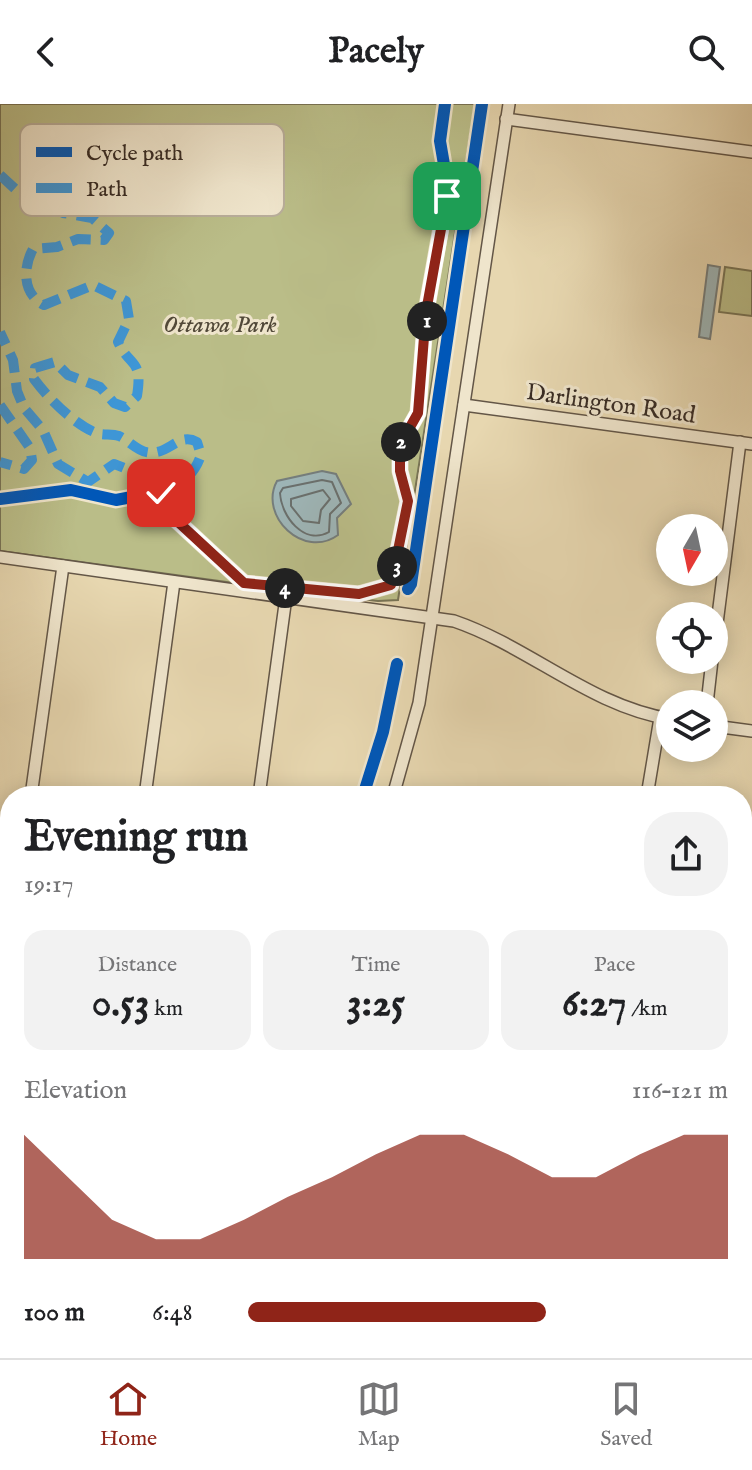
<!DOCTYPE html>
<meta charset="utf-8">
<style>
:root{--surface:#fff;--page:#f2f2f2;--text:#202124;--muted:#757577;--line:#e0e0e0;--accent:#8f2418}
body{margin:0;font-family:"IM FELL English",serif;background:var(--page);color:var(--text);height:100vh;display:flex;flex-direction:column;font-size:30px;white-space:nowrap}
*{box-sizing:border-box;margin:0}
p{font-size:26px;color:var(--muted)}
.icon{flex:none;width:44px;height:44px;fill:none;stroke:currentColor;stroke-width:2;stroke-linecap:round;stroke-linejoin:round}
.map{position:relative;flex:1;overflow:hidden}
.details{position:absolute;left:0px;top:682px;width:752px;height:572px;display:flex;flex-direction:column;background:var(--surface);border-radius:32px 32px 0 0;box-shadow:0 4px 20px #0003}
.details>*{flex:none}
.needle{width:52px;rotate:189deg}
.controls{position:absolute;left:656px;top:410px;display:grid;gap:16px}
.controls a{display:grid;place-items:center;width:72px;height:72px;border-radius:50%;background:var(--surface);box-shadow:0 4px 20px #0003;font-size:40px}
.pin{position:absolute;display:grid;place-items:center;width:68px;height:68px;color:#fff;margin:-34px;border-radius:16px;box-shadow:0 4px 12px #0006}
.km{position:absolute;width:40px;height:40px;margin:-20px;border-radius:50%;background:#222;color:#fff;font-size:22px;line-height:40px;text-align:center}
.round{display:grid;place-items:center;flex:none;width:84px;height:84px;border-radius:32px;background:var(--page)}
.head{display:flex;align-items:center;justify-content:space-between;height:136px;padding:0 24px}
h1{font-size:44px;font-weight:800;line-height:60px}
.figures{display:grid;grid-template-columns:repeat(3,1fr);gap:12px;height:136px;padding:8px 24px}
.figures div{display:grid;align-content:center;border-radius:20px;background:var(--page);text-align:center}
.figures b{font-size:40px;font-weight:800}
.figures small{font-size:22px;font-weight:400}
.figures p{font-size:22px}
.chart{height:224px;padding:16px 24px}
.chart p{display:flex;justify-content:space-between}
.chart svg{width:100%;height:144px;margin-top:8px;fill:var(--accent);opacity:.7}
ul{padding:0 24px;list-style:none;font-size:26px}
li{display:grid;grid-template-columns:128px 96px 1fr;align-items:center;height:60px}
li i{height:20px;border-radius:10px;background:var(--accent)}
header{display:flex;justify-content:space-between;align-items:center;height:104px;padding:0 24px;background:var(--surface);font-size:36px;font-weight:800}
.dock{display:flex;justify-content:space-around;align-items:center;height:112px;border-top:2px solid var(--line);background:var(--surface);font-size:22px;color:var(--muted)}
.dock a{display:grid;justify-items:center;gap:4px}
.dock .selected{color:var(--accent)}
.map>svg:first-child{display:block}
</style>
<header><svg class="icon" aria-label="back" viewBox="0 0 24 24"><path d="M15 5l-7 7 7 7"/></svg>Pacely<svg class="icon" aria-label="search" viewBox="0 0 24 24"><circle cx="10" cy="10" r="6"/><path d="M15 15l6 6"/></svg></header>
<div class="map">
<svg width="752" height="1254" viewBox="0 0 752 1254">
<rect width="100%" height="100%" fill="#e7d7b0"/>
<filter id="stains"><feTurbulence type="fractalNoise" baseFrequency=".0025" numOctaves="4"/><feColorMatrix values="0 0 0 0 .2 0 0 0 0 .09 0 0 0 0 .02 0 0 0 .5 -.17"/></filter>
<radialGradient id="worn" r=".72"><stop offset=".6" stop-color="#630" stop-opacity="0"/><stop offset="1" stop-color="#630" stop-opacity=".3"/></radialGradient>
<g fill="#babd88" stroke="#787456" stroke-width="2">
<polygon points="0,0 475,0 398,496 378,497 299,488 0,447"/>
<polygon points="725,163 752,167 752,212 719,208"/>
</g>
<g fill="#9eb6b8" stroke="#757e7d" stroke-width="2">
<polygon points="708,161 720,163 710,235 699,233"/>
<path d="M322,367l14,3 15,30 -14,14 1,17c-34,25 -80,-19 -61,-54z"/>
</g>
<g fill="none" stroke-linecap="round" stroke-linejoin="round">
<g stroke="#6a706e" stroke-width="2">
<path d="M322,376l10,2 9,21 -11,11 -1,18c-25,14 -48,-16 -49,-39l3,-5z"/>
<polygon points="323,386 330,395 321,406 319,419 303,417 291,402 291,395"/>
</g>
<defs>
<g id="minor">
<polyline points="506,15 752,48"/>
<polyline points="464,301 752,340"/>
<path d="M0,453l454,64c76,26 136,85 216,98"/>
<polyline points="714,543 740,338"/>
<polyline points="707,600 712,556"/>
<polyline points="714,622 752,627"/>
<polyline points="31,692 63,462"/>
<polyline points="145,692 174,478"/>
<polyline points="259,692 286,493"/>
<polyline points="393,692 419,599 509,0"/>
<polyline points="647,692 660,614"/>
<polyline points="0,799 10,800"/>
<polyline points="0,926 10,850"/>
<polyline points="742,947 752,948"/>
<polyline points="0,1143 10,1130"/>
<polyline points="391,1244 409,1254"/>
<polyline points="681,1251 703,1254"/>
<polyline points="128,1254 142,1244"/>
<polyline points="343,1254 351,1244"/>
<polyline points="534,1254 549,1244"/>
<polyline points="745,1254 752,1199"/>
</g>
</defs>
<use href="#minor" stroke="#635647" stroke-width="14"/>
<use href="#minor" stroke="#efe5cc" stroke-width="11"/>
<g stroke="#3e96d6" stroke-width="10" stroke-dasharray="20 10" stroke-linecap="butt">
<path d="M0,71l25,23 21,3 17,12 29,5 17,15 -5,7 -26,-1 -21,8 -24,2c-10,18 -11,45 11,56l49,-20 33,16 3,18 -11,23c12,26 25,16 19,54l-12,11 -11,-4 -14,-16 -32,-12 -13,-13 -20,6 -1,11c14,19 39,44 60,53 8,4 17,1 25,4 13,6 21,20 38,16 15,-3 24,-19 40,-10l4,13c-17,49 -56,20 -87,9l-26,18 -30,-18 -15,-34 -19,-22 -7,-17 -4,-31 -13,-28"/>
<polyline points="0,301 30,344 32,356 24,365 0,358"/>
</g>
<defs>
<g id="cycleway">
<polyline points="0,395 71,386 116,396 158,388 177,417 244,479 359,490 391,481 408,397 400,367 400,341 418,309 426,208 448,84 440,37 445,0"/>
<polyline points="408,485 411,480 482,0"/>
<polyline points="363,692 383,628 397,560"/>
</g>
</defs>
<use href="#cycleway" stroke="#efe5cc" stroke-width="17"/>
<use href="#cycleway" stroke="#0057b8" stroke-width="12"/>
</g>
<g fill="none" stroke-linecap="round" stroke-linejoin="round">
<defs>
<polyline id="route" points="161,389 177,417 244,479 359,490 391,481 408,397 400,367 400,341 418,309 426,208 447,92"/>
</defs>
<use href="#route" stroke="#fff" stroke-width="16"/>
<use href="#route" stroke="#8f2418" stroke-width="10"/>
</g>
<g text-anchor="middle" stroke-width="6" stroke-linejoin="round" paint-order="stroke">
<g font-size="24" font-style="italic" fill="#514838" stroke="#efe5cc">
<text x="220" y="228">Ottawa Park</text>
</g>
<g font-size="24" fill="#372b24" stroke="#efe5cc">
<text transform="translate(611 299) rotate(8)" y="8">Darlington Road</text>
</g>
</g>
<rect x="20" y="20" width="264" height="92" rx="12" fill="#efe5cc" stroke="#b8ad9a" stroke-width="2"/>
<rect x="36" y="43" width="36" height="10" fill="#0057b8"/>
<rect x="36" y="79" width="36" height="10" fill="#3e96d6"/>
<g font-size="22" fill="#372b24">
<text x="86" y="56">Cycle path</text>
<text x="86" y="92">Path</text>
</g>
<rect width="100%" height="100%" filter="url(#stains)"/>
<rect width="100%" height="100%" fill="url(#worn)"/>
</svg>
<div class="controls">
<a><svg class="needle" viewBox="-14 -14 28 28"><path d="M0-13l5 13h-10z" fill="#e53935"/><path d="M0 13l5-13h-10z" fill="#757577"/></svg></a>
<a><svg class="icon" aria-label="locate" viewBox="0 0 24 24"><circle cx="12" cy="12" r="6"/><path d="M12 2v4M12 18v4M2 12h4M18 12h4"/></svg></a>
<a><svg class="icon" aria-label="layers" viewBox="0 0 24 24"><path d="M12 4l9 5-9 5-9-5zM3 14l9 5 9-5"/></svg></a>
</div>
<div class="pin" style="left:447px;top:92px;background:#1e9e55"><svg class="icon" aria-label="arrive" viewBox="0 0 24 24"><path d="M6 21V4h12l-3 4 3 4H6"/></svg></div>
<div class="pin" style="left:161px;top:389px;background:#d93025"><svg class="icon" aria-label="check" viewBox="0 0 24 24"><path d="M5 12l5 5 9-10"/></svg></div>
<b class="km" style="left:427px;top:217px">1</b>
<b class="km" style="left:401px;top:338px">2</b>
<b class="km" style="left:397px;top:462px">3</b>
<b class="km" style="left:285px;top:484px">4</b>
<section class="details">
<div class="head"><div><h1>Evening run</h1><p>19:17</p></div><a class="round"><svg class="icon" aria-label="share" viewBox="0 0 24 24"><path d="M12 15V3M7 8l5-5 5 5M5 13v7h14v-7"/></svg></a></div>
<div class="figures">
<div><p>Distance</p><b>0.53<small> km</small></b></div>
<div><p>Time</p><b>3:25</b></div>
<div><p>Pace</p><b>6:27<small> /km</small></b></div>
</div>
<div class="chart"><p><span>Elevation</span>116–121 m</p>
<svg viewBox="0 0 160 44" preserveAspectRatio="none"><path d="M0 44V6L10 19L20 32L30 38L40 38L50 32L60 25L70 19L80 12L90 6L100 6L110 12L120 19L130 19L140 12L150 6L160 6V44z"/></svg>
</div>
<ul>
<li><b>100 m</b>6:48<i style="width:62%"></i></li>
</ul>
</section>
</div>
<nav class="dock">
<a class="selected"><svg class="icon" aria-label="home" viewBox="0 0 24 24"><path d="M3 11l9-7 9 7M6 9v11h12V9"/></svg>Home</a>
<a><svg class="icon" aria-label="map" viewBox="0 0 24 24"><path d="M3 6l6-2 6 2 6-2v14l-6 2-6-2-6 2zM9 4v14M15 6v14"/></svg>Map</a>
<a><svg class="icon" aria-label="saved" viewBox="0 0 24 24"><path d="M7 4h10v16l-5-4-5 4z"/></svg>Saved</a>
</nav>
